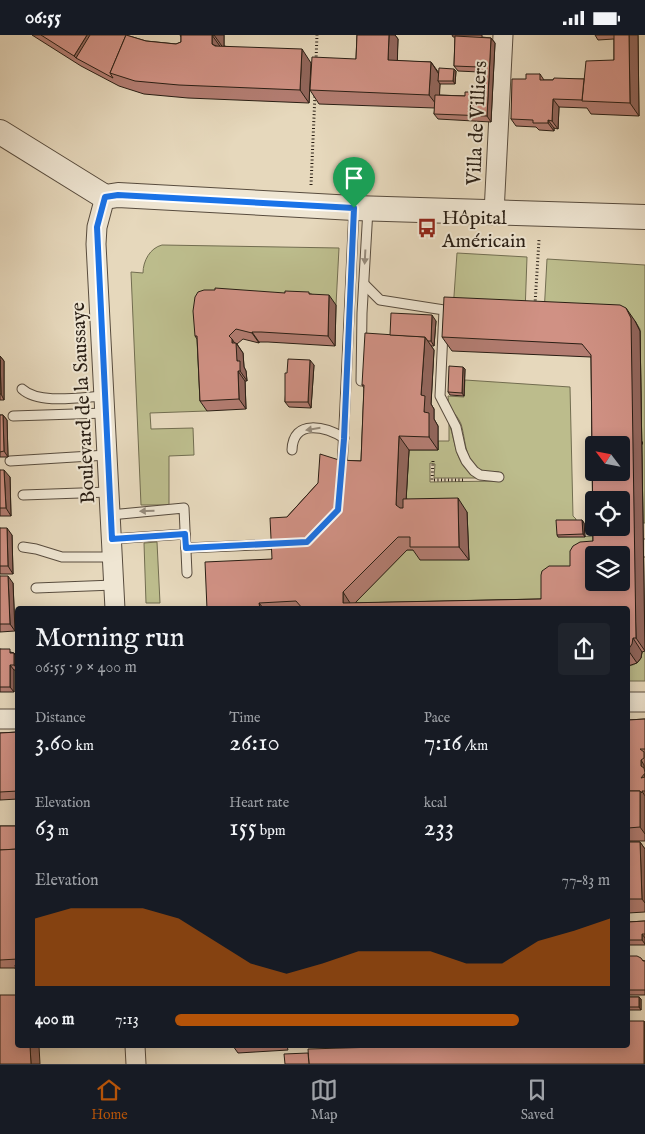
<!DOCTYPE html>
<meta charset="utf-8">
<style>
:root{--surface:#171b24;--page:#20242c;--text:#f1f3f6;--muted:#9ea1a6;--line:#363941;--accent:#b45309}
body{margin:0;font-family:"IM FELL English",serif;background:var(--page);color:var(--text);height:100vh;display:flex;flex-direction:column;font-size:19px;white-space:nowrap}
*{box-sizing:border-box;margin:0}
p{font-size:16px;color:var(--muted)}
.icon{flex:none;width:28px;height:28px;fill:none;stroke:currentColor;stroke-width:2;stroke-linecap:round;stroke-linejoin:round}
.map{position:relative;flex:1;overflow:hidden}
.sheet{position:absolute;left:15px;top:571px;width:615px;height:442px;display:flex;flex-direction:column;background:var(--surface);border-radius:5px;box-shadow:0 2px 12px #0003}
.sheet>*{flex:none}
.needle{width:32px;rotate:302deg}
.fabs{position:absolute;left:585px;top:401px;display:grid;gap:10px}
.fabs a{display:grid;place-items:center;width:45px;height:45px;border-radius:5px;background:var(--surface);box-shadow:0 2px 12px #0003;font-size:25px}
.pin{position:absolute;display:grid;place-items:center;width:42px;height:42px;color:#fff;margin:-51px -21px;border-radius:50% 50% 50% 0;rotate:-45deg;box-shadow:0 0 5px #0007}
.pin .icon{rotate:45deg}
.round{display:grid;place-items:center;flex:none;width:52px;height:52px;border-radius:5px;background:var(--page)}
.summary{display:flex;align-items:center;justify-content:space-between;height:85px;padding:0 20px}
h1{font-size:28px;font-weight:600;line-height:38px}
.metrics{display:grid;grid-template-columns:repeat(3,1fr);gap:8px;height:85px;padding:5px 20px}
.metrics div{display:grid;align-content:center}
.metrics b{font-size:25px;font-weight:600}
.metrics small{font-size:14px;font-weight:400}
.metrics p{font-size:14px}
.chart{height:140px;padding:10px 20px}
.chart p{display:flex;justify-content:space-between}
.chart svg{width:100%;height:90px;margin-top:5px;fill:var(--accent);opacity:.7}
ul{padding:0 20px;list-style:none;font-size:16px}
li{display:grid;grid-template-columns:80px 60px 1fr;align-items:center;height:38px}
li i{height:12px;border-radius:6px;background:var(--accent)}
.status{display:flex;justify-content:space-between;align-items:center;height:35px;padding:0 25px;background:var(--surface);direction:ltr}
.status svg{height:14px;fill:currentColor}
.tabs{display:flex;justify-content:space-around;align-items:center;height:70px;border-top:1px solid var(--line);background:var(--surface);font-size:14px;color:var(--muted)}
.tabs a{display:grid;justify-items:center;gap:2px}
.tabs .selected{color:var(--accent)}
.map>svg:first-child{display:block}
</style>
<div class="status"><b>06:55</b><svg viewBox="0 0 49 12"><path d="M0 12V9h3v3zM5 12V6h3v6zM10 12V3h3v9zM15 12V0h3v12zM26 1h20v11H26zM47 4h2v5h-2z"/></svg></div>
<div class="map">
<svg width="645" height="1029" viewBox="0 0 645 1029">
<rect width="100%" height="100%" fill="#e6d8bc"/>
<filter id="stains"><feTurbulence type="fractalNoise" baseFrequency=".004" numOctaves="4"/><feColorMatrix values="0 0 0 0 .2 0 0 0 0 .09 0 0 0 0 .02 0 0 0 .5 -.17"/></filter>
<radialGradient id="worn" r=".72"><stop offset=".6" stop-color="#630" stop-opacity="0"/><stop offset="1" stop-color="#630" stop-opacity=".3"/></radialGradient>
<g fill="#bcbc8c" stroke="#726d50">
<path d="M162,210l177,3 -3,57 -132,40 3,66 -57,2 1,16 42,-1 1,27 -25,1v49h-28l-10,-233 12,1c0,-12 7,-25 19,-28z"/>
<polygon points="457,218 527,222 525,278 453,275"/>
<polygon points="547,224 645,230 645,488 643,488 640,294 635,286 544,279"/>
<path d="M465,345l105,7 3,129 3,3v4l-18,14 44,-1 -10,18 -42,55h-197l-1,-3 55,-56h12l-14,-31 4,-69h29v-9h11v-18c8,23 5,39 27,55h-42l1,-14 -5,-1v19l70,-1 -1,-9c-5,-1 -11,0 -15,-1 -20,-6 -18,-32 -23,-47 -5,-12 -13,-13 -13,-28l16,1z"/>
<polygon points="157,507 160,568 146,568 144,508"/>
<path d="M645,616v30h-17v-15c9,-1 13,-6 14,-14z"/>
</g>
<g fill="none" stroke-linecap="round" stroke-linejoin="round">
<defs>
<g id="service">
<polyline points="364,249 380,265 444,275 440,361 456,392 461,415 466,426 474,436 480,440 499,442"/>
<polyline points="361,346 362,278 368,174"/>
<path d="M22,354c17,16 60,8 82,7"/>
<polyline points="13,381 105,378"/>
<path d="M292,415c1,-32 34,-23 52,-12"/>
<polyline points="10,426 107,420"/>
<polyline points="342,435 354,173"/>
<polyline points="23,460 109,457"/>
<polyline points="110,480 184,473 187,538"/>
<polyline points="112,504 185,499"/>
<polyline points="644,509 645,509"/>
<polyline points="23,512 36,514 62,522 113,522"/>
<polyline points="186,513 282,509"/>
<polyline points="644,517 645,517"/>
<polyline points="36,553 114,550"/>
</g>
<g id="minor">
<polyline points="105,162 97,192 96,209 115,574"/>
<polyline points="494,178 503,0"/>
<polyline points="628,667 645,667"/>
<polyline points="0,684 18,684"/>
<polyline points="135,1011 136,1029"/>
</g>
<polyline id="tertiary" points="0,97 105,162 118,160 354,173 645,182"/>
</defs>
<use href="#service" stroke="#584c3e" stroke-width="11"/>
<use href="#minor" stroke="#584c3e" stroke-width="21"/>
<use href="#tertiary" stroke="#584c3e" stroke-width="26"/>
<g stroke="#291e14" stroke-width="3" stroke-dasharray="1 2.5" stroke-linecap="butt">
<polyline points="316,25 317,0"/>
<polyline points="311,150 315,59"/>
<polyline points="535,269 539,205"/>
<polyline points="642,408 645,408"/>
<polyline points="433,426 432,445 465,445"/>
</g>
<use href="#service" stroke="#efe6d3" stroke-width="9"/>
<use href="#minor" stroke="#efe6d3" stroke-width="19"/>
<use href="#tertiary" stroke="#efe6d3" stroke-width="24"/>
</g>
<g fill="#b37d72" stroke="#291e14">
<polygon points="32,0 126,0 146,6 176,9 181,7 181,2 180,0 224,0 224,11 311,28 309,68 188,63 144,59 119,51 81,31"/>
<polygon points="357,0 395,0 398,4 397,26 431,27 439,38 456,36 455,49 440,49 439,60 465,61 478,57 479,37 458,36 454,31 455,2 453,2 452,0 482,0 482,2 491,3 495,8 491,87 438,84 434,79 435,73 319,69 310,55 356,24"/>
<polygon points="595,0 638,0 639,81 591,79 587,73 559,72 558,94 554,93 554,96 539,95 536,92 516,91 511,84 526,44 540,39 544,45 553,45 584,44 614,25 614,4 598,5"/>
<polygon points="285,258 311,259 336,270 335,311 268,307 259,307 259,308 243,304 237,309 243,318 244,332 246,336 247,346 245,346 246,374 207,376 200,366 197,304 195,301"/>
<polygon points="436,286 434,311 431,311 434,315 431,369 434,374 434,384 438,391 438,415 409,415 406,464 467,477 469,525 420,525 413,515 407,515 355,568 541,564 593,506 591,322 452,316 442,302 635,286 640,296 645,616 642,617 641,623 637,628 628,631 628,635 628,574 207,574 272,524 287,482 339,425 361,426 364,353 362,350 390,300"/>
<polygon points="0,321 4,326 4,365 0,365"/>
<polygon points="314,330 311,373 289,372 285,367 287,338"/>
<polygon points="463,332 465,334 464,361 450,360 448,357"/>
<polygon points="0,380 3,380 7,385 8,422 0,422"/>
<polygon points="0,435 10,442 11,481 0,481"/>
<polygon points="582,485 584,488 585,502 558,502 557,500"/>
<polygon points="0,493 12,500 13,539 0,539"/>
<polygon points="0,541 13,548 15,596 0,597"/>
<polygon points="0,614 14,618 17,623 18,635 14,635 14,657 0,657"/>
<polygon points="645,684 645,806 628,806 628,685"/>
<polygon points="18,697 18,764 0,765 0,698"/>
<polygon points="0,791 18,791 18,938 16,936 15,933 0,933"/>
<polygon points="628,807 640,807 645,814 645,877 628,878"/>
<polygon points="645,886 645,910 628,910 628,887"/>
<polygon points="628,921 645,926 645,960 628,960"/>
<polygon points="628,962 639,962 641,964 641,975 628,975"/>
<polygon points="233,1011 287,1011 288,1015 238,1018"/>
</g>
<g fill="#92665c" stroke="#291e14">
<polygon points="87,0 100,0 76,23 74,21"/>
<polygon points="212,0 222,14 212,9"/>
<polygon points="214,0 224,0 224,14"/>
<polygon points="389,0 395,0 398,4 397,38 388,25"/>
<polygon points="629,0 638,0 639,81 630,68"/>
<polygon points="491,3 495,8 491,87 487,81"/>
<polygon points="302,14 311,28 309,68 300,55"/>
<polygon points="431,27 440,41 438,46 440,49 439,73 429,60"/>
<polygon points="454,34 456,36 455,49 453,46"/>
<polygon points="553,64 559,72 558,94 552,86"/>
<polygon points="548,85 554,93 554,96 548,88"/>
<polygon points="329,260 336,270 335,311 328,301"/>
<polygon points="626,273 635,286 640,296 645,616 636,603"/>
<polygon points="432,280 436,286 434,311 431,306"/>
<polygon points="252,297 259,307 259,308 252,298"/>
<polygon points="425,302 434,315 431,369 434,374 434,384 438,391 438,415 429,402 421,360"/>
<polygon points="232,304 236,310 236,308 243,318 244,332 246,336 247,346 240,336 232,308"/>
<polygon points="0,321 4,326 4,365 1,359"/>
<polygon points="310,325 314,330 311,373 308,367"/>
<polygon points="463,332 465,334 464,361 462,358"/>
<polygon points="238,336 245,346 246,374 239,364"/>
<polygon points="3,380 7,385 8,422 4,416"/>
<polygon points="399,401 409,415 405,484 396,470"/>
<polygon points="4,435 10,442 11,481 6,473"/>
<polygon points="458,463 467,477 469,525 459,512"/>
<polygon points="582,485 584,488 585,502 583,499"/>
<polygon points="7,493 12,500 13,539 8,531"/>
<polygon points="8,541 13,548 15,596 10,589"/>
<polygon points="343,557 352,571 343,568"/>
<polygon points="259,568 264,574 260,574"/>
<polygon points="633,603 642,617 641,623 637,628 628,615"/>
<polygon points="14,618 17,623 18,635 14,630"/>
<polygon points="10,630 14,635 14,657 10,652"/>
<polygon points="641,725 644,730 645,748 641,743"/>
<polygon points="640,756 642,756 645,761 645,799 640,792"/>
<polygon points="640,807 645,814 645,868 642,864"/>
<polygon points="642,899 645,903 645,909 642,905"/>
<polygon points="639,962 641,964 641,975 639,972"/>
<polygon points="644,986 645,988 645,1029 644,1029"/>
<polygon points="30,1011 39,1011 40,1029 31,1029"/>
</g>
<g fill="#d09184" stroke="#291e14" fill-rule="evenodd">
<polygon points="41,0 87,0 74,21"/>
<polygon points="90,0 126,0 128,1 126,0 110,38 113,43 76,23"/>
<polygon points="126,0 146,6 176,9 181,7 181,0 214,0 212,0 212,9 215,11 302,14 300,55 179,50 135,46 110,38"/>
<polygon points="357,0 389,0 388,25 431,27 429,60 310,55 312,22 356,24"/>
<polygon points="614,0 629,0 630,68 582,66 586,26 614,25"/>
<polygon points="455,1 491,3 487,81 434,79 435,60 465,61 465,57 478,57 479,32 454,31"/>
<polygon points="439,33 454,34 453,46 438,46"/>
<polygon points="526,39 540,39 540,45 553,45 554,43 584,44 582,65 553,64 552,86 548,85 548,88 533,88 533,85 511,84 512,44 526,44"/>
<polygon points="215,253 285,258 285,256 309,257 309,259 329,260 328,301 261,297 252,297 252,298 236,294 229,301 232,304 232,308 236,308 237,326 240,326 240,336 238,336 239,364 200,366 197,301 195,301 193,276 195,262 198,257 204,255 215,255"/>
<path d="M444,262l176,8 6,3 5,10 5,320h-3l-1,6 -4,6v-41h-325l-7,-8 -37,2 1,6h-53l-2,-47 67,-3 -2,-41 17,-1 31,-34 2,-29 19,6 22,1 3,-76h-2l3,-52 60,4 -4,58 4,1 -1,16 5,1v24l-30,-1 -3,69 4,3h3v-9l55,-1 1,49h-49v-10h-12l-55,55v11l198,-4v-24l1,-4 7,-5h21v-15l3,-5 7,-4 13,-1 -2,-186 -9,-11 -140,-7zM594,410h27v28h-27zM594,465h27v27h-27zM594,520h27v28h-27z"/>
<polygon points="391,278 432,280 431,306 428,306 425,302 390,300"/>
<polygon points="288,324 310,325 308,367 285,367 285,338 287,338"/>
<polygon points="0,325 1,359 0,359"/>
<polygon points="449,331 463,332 462,358 448,357"/>
<polygon points="0,380 3,380 4,416 0,417"/>
<polygon points="0,435 4,435 6,473 0,473"/>
<polygon points="556,485 582,485 583,499 557,500"/>
<polygon points="0,493 7,493 8,531 0,531"/>
<polygon points="0,541 8,541 10,589 0,589"/>
<polygon points="0,614 10,614 10,618 14,618 14,630 10,630 10,652 0,652"/>
<polygon points="645,684 645,714 640,714 644,717 644,723 641,725 641,731 644,733 645,738 641,743 645,742 645,756 642,756 642,758 640,756 628,756 628,685"/>
<polygon points="18,697 18,723 17,725 18,728 18,756 0,757 0,698"/>
<polygon points="628,756 640,756 640,792 628,793"/>
<polygon points="0,791 18,791 18,814 0,815"/>
<polygon points="628,807 640,807 642,864 628,864"/>
<polygon points="18,814 18,924 0,925 0,815"/>
<polygon points="645,886 645,899 642,899 642,905 628,905 628,887"/>
<polygon points="628,921 637,921 641,923 643,926 645,926 645,955 628,955"/>
<polygon points="15,930 18,930 18,936 16,936"/>
<polygon points="0,960 18,960 18,1011 30,1011 31,1029 0,1029"/>
<rect x="628" y="962" width="11" height="10"/>
<polygon points="628,986 644,986 644,1029 309,1029 308,1014 413,1011 628,1011"/>
<polygon points="308,1018 309,1029 285,1029 284,1019"/>
</g>
<defs><path id="oneway-solid" d="M-6-.8H1V-3.2L6.5 0L1 3.2V.8H-6Z" transform="scale(1.25)"/></defs>
<g fill="#968c7d">
<use href="#oneway-solid" transform="translate(365 222) rotate(93)"/>
<use href="#oneway-solid" transform="translate(313 394) rotate(171)"/>
<use href="#oneway-solid" transform="translate(147 476) rotate(178)"/>
</g>
<g fill="none" stroke-linecap="round" stroke-linejoin="round">
<defs>
<polygon id="route" points="118,160 354,173 344,404 338,475 307,507 186,513 185,499 112,504 97,192 105,162"/>
</defs>
<use href="#route" stroke="#fff" stroke-width="10"/>
<use href="#route" stroke="#1a73e8" stroke-width="6"/>
</g>
<defs>
<symbol id="bus-bare" viewBox="-9 -9 18 18"><path d="M-5-6H5V4H4V6H2V4H-2V6H-4V4H-5ZM-3.5-4V0h7V-4ZM-3.5 1.2v1.5H-2V1.2ZM2 1.2v1.5H3.5V1.2Z" fill="#8f2418" stroke="#efe6d3" stroke-width="2.5" paint-order="stroke"/></symbol>
</defs>
<g fill-rule="evenodd">
<use href="#bus-bare" x="413" y="179" width="28" height="28"/>
</g>
<g text-anchor="middle" stroke-width="4" stroke-linejoin="round" paint-order="stroke">
<g font-size="20" fill="#291e14" stroke="#efe6d3">
<text transform="translate(476 88) rotate(-87)" y="7">Villa de Villiers</text>
<text transform="translate(82 368) rotate(-93)" y="7">Boulevard de la Saussaye</text>
</g>
<g font-size="20" fill="#291e14" stroke="#efe6d3" text-anchor="start">
<text x="442" y="189">Hôpital<tspan x="442" dy="23">Américain</tspan></text>
</g>
</g>
<rect width="100%" height="100%" filter="url(#stains)"/>
<rect width="100%" height="100%" fill="url(#worn)"/>
</svg>
<div class="fabs">
<a><svg class="needle" viewBox="-14 -14 28 28"><path d="M0-13l5 13h-10z" fill="#e53935"/><path d="M0 13l5-13h-10z" fill="#9ea1a6"/></svg></a>
<a><svg class="icon" aria-label="locate" viewBox="0 0 24 24"><circle cx="12" cy="12" r="6"/><path d="M12 2v4M12 18v4M2 12h4M18 12h4"/></svg></a>
<a><svg class="icon" aria-label="layers" viewBox="0 0 24 24"><path d="M12 4l9 5-9 5-9-5zM3 14l9 5 9-5"/></svg></a>
</div>
<div class="pin" style="left:354px;top:173px;background:#1e9e55"><svg class="icon" aria-label="arrive" viewBox="0 0 24 24"><path d="M6 21V4h12l-3 4 3 4H6"/></svg></div>
<section class="sheet">
<div class="summary"><div><h1>Morning run</h1><p>06:55 · 9 × 400 m</p></div><a class="round"><svg class="icon" aria-label="share" viewBox="0 0 24 24"><path d="M12 15V3M7 8l5-5 5 5M5 13v7h14v-7"/></svg></a></div>
<div class="metrics">
<div><p>Distance</p><b>3.60<small> km</small></b></div>
<div><p>Time</p><b>26:10</b></div>
<div><p>Pace</p><b>7:16<small> /km</small></b></div>
</div>
<div class="metrics">
<div><p>Elevation</p><b>63<small> m</small></b></div>
<div><p>Heart rate</p><b>155<small> bpm</small></b></div>
<div><p>kcal</p><b>233</b></div>
</div>
<div class="chart"><p><span>Elevation</span>77–83 m</p>
<svg viewBox="0 0 160 44" preserveAspectRatio="none"><path d="M0 44V11L10 6L20 6L30 6L40 11L50 22L60 33L70 38L80 33L90 27L100 27L110 27L120 33L130 33L140 22L150 17L160 11V44z"/></svg>
</div>
<ul>
<li><b>400 m</b>7:13<i style="width:79%"></i></li>
</ul>
</section>
</div>
<nav class="tabs">
<a class="selected"><svg class="icon" aria-label="home" viewBox="0 0 24 24"><path d="M3 11l9-7 9 7M6 9v11h12V9"/></svg>Home</a>
<a><svg class="icon" aria-label="map" viewBox="0 0 24 24"><path d="M3 6l6-2 6 2 6-2v14l-6 2-6-2-6 2zM9 4v14M15 6v14"/></svg>Map</a>
<a><svg class="icon" aria-label="saved" viewBox="0 0 24 24"><path d="M7 4h10v16l-5-4-5 4z"/></svg>Saved</a>
</nav>
